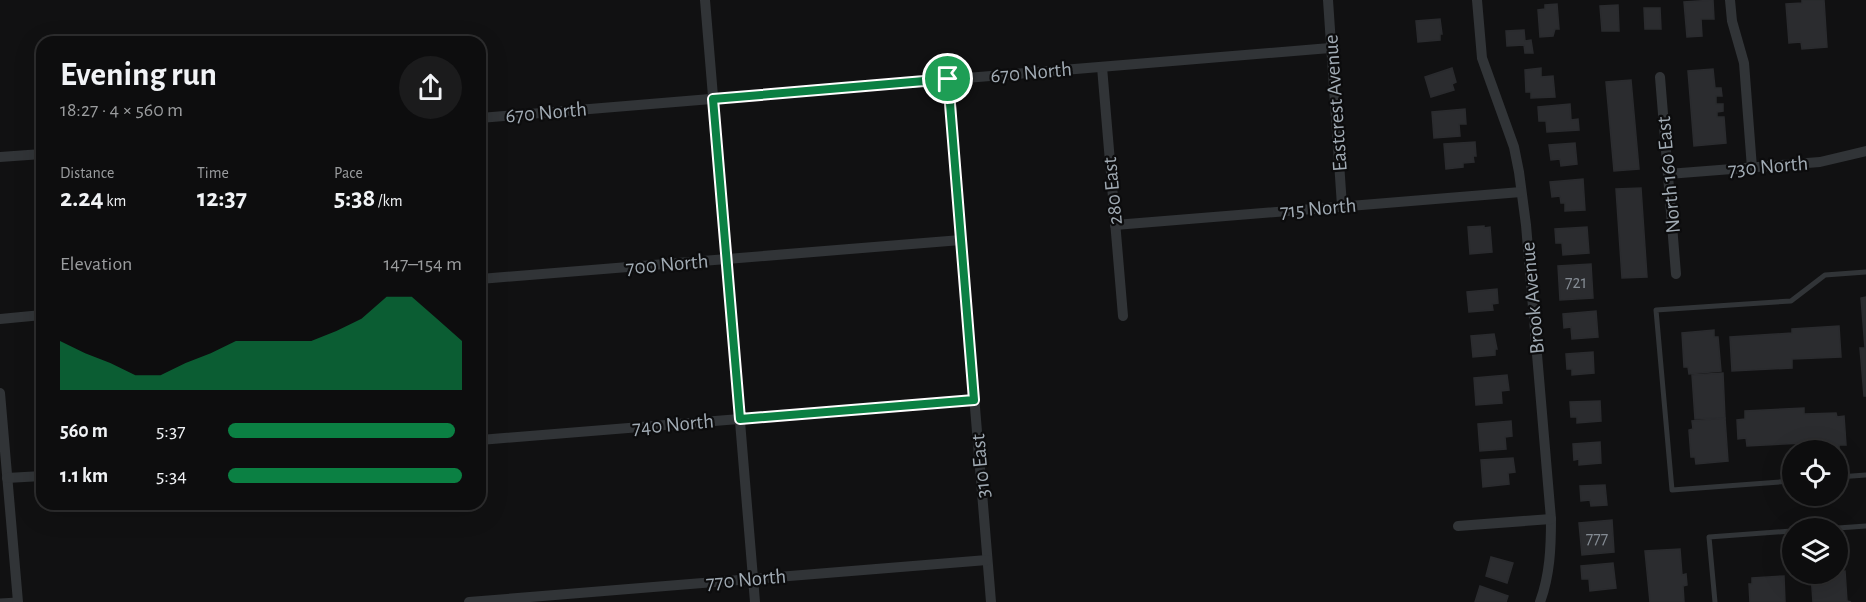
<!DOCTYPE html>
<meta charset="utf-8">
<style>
:root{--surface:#0d0d0e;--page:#1b1b1c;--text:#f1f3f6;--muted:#9a9c9e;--line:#2d2d2e;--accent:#0b8043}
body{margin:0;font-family:"Alegreya Sans",sans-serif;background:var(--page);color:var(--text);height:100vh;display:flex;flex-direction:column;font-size:22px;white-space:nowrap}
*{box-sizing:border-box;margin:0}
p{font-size:20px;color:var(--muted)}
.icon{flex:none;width:33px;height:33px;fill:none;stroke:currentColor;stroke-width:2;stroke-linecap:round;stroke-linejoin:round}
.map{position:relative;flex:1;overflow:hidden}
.sheet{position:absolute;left:36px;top:36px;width:450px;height:474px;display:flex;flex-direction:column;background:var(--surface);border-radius:18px;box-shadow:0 6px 24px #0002,0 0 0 2px var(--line)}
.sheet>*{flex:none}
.tools{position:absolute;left:1782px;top:440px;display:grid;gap:12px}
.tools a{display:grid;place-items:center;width:66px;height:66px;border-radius:50%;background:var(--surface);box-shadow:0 6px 24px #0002,0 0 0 2px var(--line);font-size:30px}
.pin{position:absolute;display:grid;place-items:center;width:51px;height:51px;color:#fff;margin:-26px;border:3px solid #fff;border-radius:50%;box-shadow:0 2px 6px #0007}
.round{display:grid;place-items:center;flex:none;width:63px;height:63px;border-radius:32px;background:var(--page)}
.headline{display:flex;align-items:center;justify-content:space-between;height:102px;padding:0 24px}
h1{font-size:33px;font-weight:700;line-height:45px}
.stats{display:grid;grid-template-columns:repeat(3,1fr);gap:9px;height:102px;padding:6px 24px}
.stats div{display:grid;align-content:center}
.stats b{font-size:26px;font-weight:700}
.stats small{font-size:16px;font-weight:400}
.stats p{font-size:16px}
.chart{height:168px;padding:12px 24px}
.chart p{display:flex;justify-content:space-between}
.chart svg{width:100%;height:108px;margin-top:6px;fill:var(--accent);opacity:.7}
ul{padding:0 24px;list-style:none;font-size:20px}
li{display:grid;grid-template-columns:96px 72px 1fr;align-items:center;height:45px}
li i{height:15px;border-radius:8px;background:var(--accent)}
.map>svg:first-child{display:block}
</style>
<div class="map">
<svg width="1866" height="602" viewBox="0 0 1866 602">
<rect width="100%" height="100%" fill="#111112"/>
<g fill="#2b2c2f" stroke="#2a2b2e" stroke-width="1.5">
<polygon points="1713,0 1714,19 1701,19 1702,36 1687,37 1684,2"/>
<polygon points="1802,0 1824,0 1827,47 1802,49 1801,42 1789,43 1786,4 1802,3"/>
<polygon points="1557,4 1559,29 1555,29 1553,36 1540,37 1538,10 1545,9 1545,5"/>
<polygon points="1618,5 1619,31 1602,31 1600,6"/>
<polygon points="1644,8 1660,8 1661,29 1645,29"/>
<polygon points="1440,19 1442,34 1440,34 1440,40 1418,42 1416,21"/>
<polygon points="1524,30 1525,41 1531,40 1533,53 1525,53 1524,45 1507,46 1506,31"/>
<polygon points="1452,68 1456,82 1452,84 1454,90 1431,97 1425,77"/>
<polygon points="1541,68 1541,77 1553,76 1555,97 1531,98 1531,92 1526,92 1525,70"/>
<polygon points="1713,69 1715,88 1721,88 1722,96 1716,96 1716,104 1723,104 1723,111 1717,112 1717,117 1724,117 1726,143 1694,146 1688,71"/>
<polygon points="1631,80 1639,169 1614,171 1606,82"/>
<polygon points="1570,104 1571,120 1578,119 1579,130 1547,132 1546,121 1539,121 1538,107"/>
<polygon points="1465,109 1466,124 1459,124 1460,136 1434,138 1432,112"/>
<polygon points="1475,142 1476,156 1473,156 1474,162 1463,163 1463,167 1446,169 1444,144"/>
<polygon points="1575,143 1577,164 1561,166 1560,159 1551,160 1549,145"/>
<polygon points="1583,179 1585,210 1565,211 1565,203 1561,203 1560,196 1552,197 1550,182"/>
<polygon points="1641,188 1647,277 1622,278 1616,189"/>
<polygon points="1484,226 1484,228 1490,227 1492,252 1470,254 1468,227"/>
<polygon points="1587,227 1589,253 1563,255 1562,243 1556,243 1555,229"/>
<polygon points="1591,264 1593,298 1560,300 1558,266"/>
<polygon points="1497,289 1498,303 1492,304 1493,310 1469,312 1467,292"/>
<polygon points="1866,297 1866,396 1864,396 1860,348 1865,348 1861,298"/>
<polygon points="1596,311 1598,337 1572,339 1571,327 1564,328 1563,314"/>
<polygon points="1839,326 1841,357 1792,359 1792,368 1732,371 1730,337 1792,333 1792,329"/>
<polygon points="1714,330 1714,337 1718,337 1721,371 1689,374 1688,367 1684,367 1682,333"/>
<polygon points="1494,334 1497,349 1495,349 1495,355 1473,357 1471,336"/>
<polygon points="1593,352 1594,373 1572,375 1572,369 1567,369 1566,354"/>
<polygon points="1723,373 1725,418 1695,419 1692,375"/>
<polygon points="1507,375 1509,390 1501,391 1502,403 1476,405 1474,378"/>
<polygon points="1600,401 1601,421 1577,423 1577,417 1571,417 1570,402"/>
<polygon points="1804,408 1804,414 1836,413 1837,417 1844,416 1846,445 1839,445 1839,449 1811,450 1811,447 1804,447 1804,443 1747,446 1746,438 1738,439 1737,420 1745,419 1745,411"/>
<polygon points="1725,418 1728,461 1696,464 1695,457 1691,457 1689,430 1693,429 1692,421"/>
<polygon points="1511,421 1512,436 1505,437 1506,449 1480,451 1478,424"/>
<polygon points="1600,442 1601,463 1579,465 1579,459 1574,460 1573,444"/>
<polygon points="1513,458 1515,472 1508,473 1509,484 1483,487 1481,460"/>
<polygon points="1605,485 1607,505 1591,506 1590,500 1581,501 1580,486"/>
<polygon points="1612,520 1614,552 1582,555 1579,523"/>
<polygon points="1680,549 1682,575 1686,574 1687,585 1683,586 1684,602 1650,602 1645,551"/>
<polygon points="1491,557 1513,563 1507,583 1486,576"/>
<polygon points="1613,563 1616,588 1590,591 1589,579 1582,579 1581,566"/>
<polygon points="1845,571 1847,601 1851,602 1813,602 1811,574"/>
<polygon points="1784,576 1785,602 1750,602 1749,584 1752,584 1752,578"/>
<polygon points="1480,586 1508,596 1506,602 1475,602"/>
</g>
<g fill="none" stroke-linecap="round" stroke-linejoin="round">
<g stroke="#313437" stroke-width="5">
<polyline points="1838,477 1866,475"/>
<polyline points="1792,481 1672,490 1656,310 1791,301 1825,275 1866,272"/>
<polyline points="1838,528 1866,526"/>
<polyline points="0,601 17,600"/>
<polyline points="1715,602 1709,537 1792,531"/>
</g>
<g stroke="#313437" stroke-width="10">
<polyline points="705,0 755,602"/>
<polyline points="1328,0 1342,206"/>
<path d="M1477,0l5,58 32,89 5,25 7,53 25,294c0,28 -1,56 -11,83"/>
<polyline points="1730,0 1732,21 1744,63 1752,168"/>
<polyline points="1102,67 1123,316"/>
<polyline points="1660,77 1676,274"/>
<polyline points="948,79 991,602"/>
<polyline points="480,118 1330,48"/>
<polyline points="0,157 42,154"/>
<polyline points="1668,174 1820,162 1866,151"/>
<polyline points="1115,225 1521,192"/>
<polyline points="480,279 961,240"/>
<polyline points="0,319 42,315"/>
<polyline points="0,393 18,602"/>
<polyline points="480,440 974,400"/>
<polyline points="7,478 42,476"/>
<polyline points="1458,526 1551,519"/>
<polyline points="469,602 987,560"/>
</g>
</g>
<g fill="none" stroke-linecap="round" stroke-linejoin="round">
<defs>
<polygon id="route" points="948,79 974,400 740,419 713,99"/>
</defs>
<use href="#route" stroke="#fff" stroke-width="12"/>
<use href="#route" stroke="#0b8043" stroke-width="8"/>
</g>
<g text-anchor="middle" stroke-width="4.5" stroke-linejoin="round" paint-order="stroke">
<g font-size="18" fill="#848b93">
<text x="1576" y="288">721</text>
<text x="1597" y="544">777</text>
</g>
<g font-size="21" fill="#a1abb4" stroke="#0c0c0d">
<text transform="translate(1031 72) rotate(-5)" y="7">670 North</text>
<text transform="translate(1335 103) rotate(-94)" y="7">Eastcrest Avenue</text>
<text transform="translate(546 112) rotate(-5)" y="7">670 North</text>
<text transform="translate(1768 166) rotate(-5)" y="7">730 North</text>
<text transform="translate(1668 175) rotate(-95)" y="7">North 160 East</text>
<text transform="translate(1112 191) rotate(-95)" y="7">280 East</text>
<text transform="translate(1318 208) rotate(-5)" y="7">715 North</text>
<text transform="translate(667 264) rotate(-5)" y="7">700 North</text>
<text transform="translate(1532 298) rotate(-95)" y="7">Brook Avenue</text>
<text transform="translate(673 424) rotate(-5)" y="7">740 North</text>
<text transform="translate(980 466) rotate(-95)" y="7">310 East</text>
<text transform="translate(746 579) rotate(-5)" y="7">770 North</text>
</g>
</g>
</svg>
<div class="tools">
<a><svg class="icon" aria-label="locate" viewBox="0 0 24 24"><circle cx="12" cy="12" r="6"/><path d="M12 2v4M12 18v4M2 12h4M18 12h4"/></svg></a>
<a><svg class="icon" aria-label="layers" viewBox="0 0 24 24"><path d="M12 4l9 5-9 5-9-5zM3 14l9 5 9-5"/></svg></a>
</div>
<div class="pin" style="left:948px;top:79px;background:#1e9e55"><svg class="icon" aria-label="arrive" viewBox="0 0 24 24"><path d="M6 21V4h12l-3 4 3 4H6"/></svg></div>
<section class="sheet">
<div class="headline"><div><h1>Evening run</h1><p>18:27 · 4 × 560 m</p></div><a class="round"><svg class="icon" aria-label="share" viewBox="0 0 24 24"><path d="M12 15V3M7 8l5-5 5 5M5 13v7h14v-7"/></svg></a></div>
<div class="stats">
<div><p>Distance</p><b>2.24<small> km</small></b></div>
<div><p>Time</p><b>12:37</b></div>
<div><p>Pace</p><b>5:38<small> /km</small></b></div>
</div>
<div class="chart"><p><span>Elevation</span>147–154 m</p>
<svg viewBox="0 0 160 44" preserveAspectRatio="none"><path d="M0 44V24L10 29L20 33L30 38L40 38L50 33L60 29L70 24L80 24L90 24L100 24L110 20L120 15L130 6L140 6L150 15L160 24V44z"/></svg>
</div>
<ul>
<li><b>560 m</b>5:37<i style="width:97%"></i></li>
<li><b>1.1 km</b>5:34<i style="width:100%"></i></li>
</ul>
</section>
</div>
